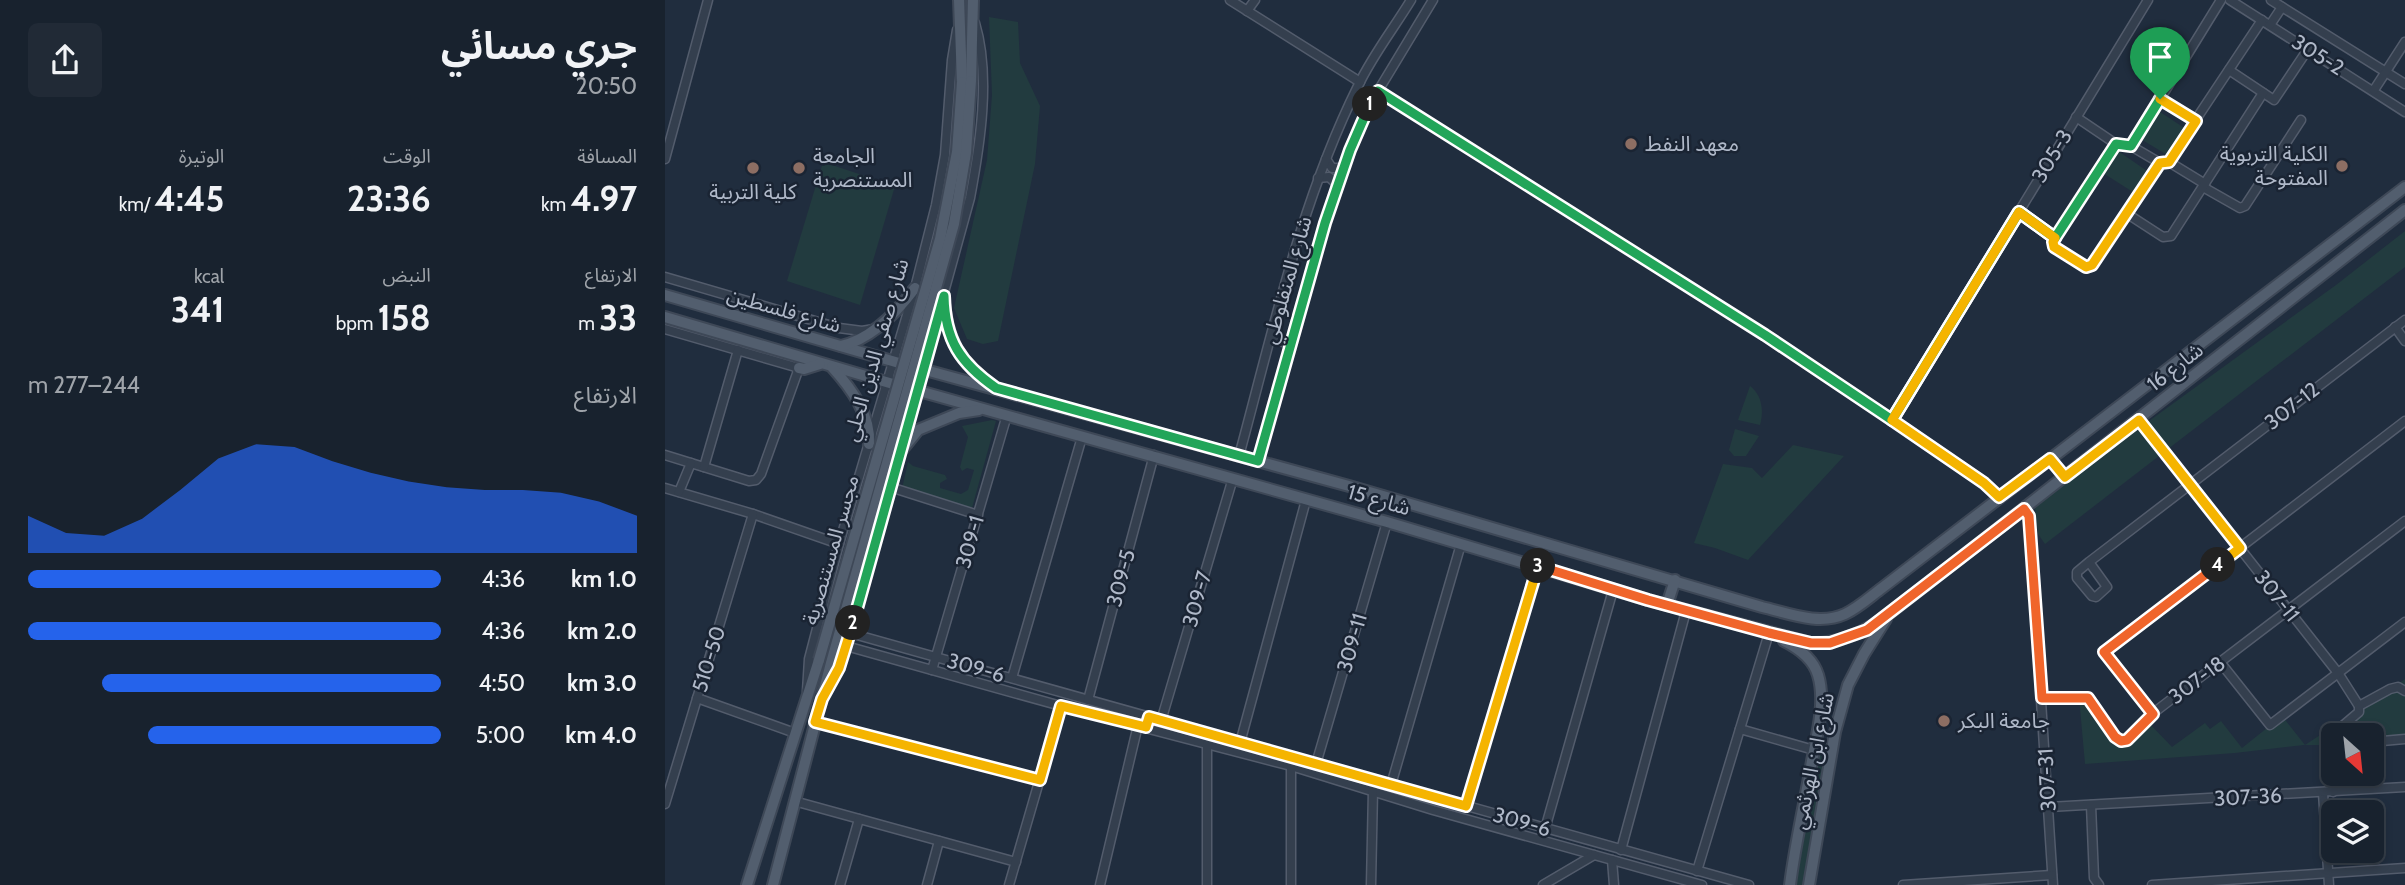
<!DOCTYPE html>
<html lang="ar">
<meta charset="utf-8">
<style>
:root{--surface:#18222e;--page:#212a36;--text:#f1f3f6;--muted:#9fa4aa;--line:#363f4a;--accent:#2563eb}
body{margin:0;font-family:Cabin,"Noto Sans Arabic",sans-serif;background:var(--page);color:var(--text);direction:rtl;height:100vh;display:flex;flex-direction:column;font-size:26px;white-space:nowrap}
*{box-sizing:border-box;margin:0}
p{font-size:23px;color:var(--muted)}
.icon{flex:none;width:38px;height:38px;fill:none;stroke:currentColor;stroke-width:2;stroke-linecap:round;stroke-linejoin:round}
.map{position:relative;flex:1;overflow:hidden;direction:ltr}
.drawer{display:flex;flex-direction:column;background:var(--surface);width:665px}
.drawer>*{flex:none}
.needle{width:46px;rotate:153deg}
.buttons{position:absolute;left:1656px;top:723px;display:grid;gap:14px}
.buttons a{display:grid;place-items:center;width:63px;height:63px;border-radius:10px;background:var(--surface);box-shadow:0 4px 10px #0003,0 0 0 2px var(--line);font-size:35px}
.pin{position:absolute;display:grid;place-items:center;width:60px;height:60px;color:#fff;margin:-72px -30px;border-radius:50% 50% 50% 0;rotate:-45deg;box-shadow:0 0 7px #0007}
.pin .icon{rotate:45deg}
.km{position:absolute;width:35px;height:35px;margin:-18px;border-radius:50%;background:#222;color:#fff;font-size:19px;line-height:35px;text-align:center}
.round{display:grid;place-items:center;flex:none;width:74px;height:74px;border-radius:10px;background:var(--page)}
.summary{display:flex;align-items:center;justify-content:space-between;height:119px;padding:0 28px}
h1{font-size:38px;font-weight:700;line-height:52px}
.stats{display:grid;grid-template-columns:repeat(3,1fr);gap:10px;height:119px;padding:7px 28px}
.stats div{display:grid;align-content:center}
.stats b{font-size:35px;font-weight:700}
.stats small{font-size:19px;font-weight:400}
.stats p{font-size:19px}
.chart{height:196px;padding:14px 28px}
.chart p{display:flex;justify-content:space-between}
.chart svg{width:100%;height:126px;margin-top:7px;fill:var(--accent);opacity:.7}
ul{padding:0 28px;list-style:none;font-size:23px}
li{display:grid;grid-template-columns:112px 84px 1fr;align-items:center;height:52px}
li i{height:18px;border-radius:9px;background:var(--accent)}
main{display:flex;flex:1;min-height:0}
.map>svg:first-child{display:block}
</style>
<main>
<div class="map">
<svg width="1740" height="885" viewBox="0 0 1740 885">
<rect width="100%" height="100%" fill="#202d3e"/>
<g fill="#223b3f">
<polygon points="324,17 353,22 355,63 375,106 370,164 333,341 318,344 302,339 289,308 322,160 327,95"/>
<polygon points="1492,110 1521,129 1504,156 1474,138"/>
<polygon points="1453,151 1485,173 1471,194 1438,173"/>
<polygon points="158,162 230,186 195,305 122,281"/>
<polygon points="1740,231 1740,267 1503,449 1484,425 1484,421 1671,285"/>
<path d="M1085,386c12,9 14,25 10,39l-22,-5z"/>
<polygon points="327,420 331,421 307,508 237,489 243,462 248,466 280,475 282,479 275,483 275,488 296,494 303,490 309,470 302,468 297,471 295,467 303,437 297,426"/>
<polygon points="1070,429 1094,436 1081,456 1069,456 1064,450"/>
<polygon points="1470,430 1475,431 1494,456 1380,544 1373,534 1370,508"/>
<polygon points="1128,445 1179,456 1083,560 1050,548 1029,543 1058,464 1087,468 1097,478"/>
<polygon points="1740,679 1740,744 1706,744 1706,735 1668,735 1668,745 1639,745 1570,753 1420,764 1414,697 1418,697 1456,741 1482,721 1507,747 1540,723 1545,729 1556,721 1577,748 1617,716 1640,745"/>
<polygon points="1161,739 1163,751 1139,885 1131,885 1155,746"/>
</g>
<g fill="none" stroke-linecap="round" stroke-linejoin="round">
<defs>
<g id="minor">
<polyline points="565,0 695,82"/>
<polyline points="1565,0 1740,112"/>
<polyline points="1606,0 1740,84"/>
<polyline points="582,11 590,0"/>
<polyline points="1605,25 1617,7"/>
<polyline points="1564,70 1609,100 1643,49"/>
<polyline points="1709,90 1740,42"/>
<polyline points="713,91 1100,335 1319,483 1334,497"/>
<polyline points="1495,99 1531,121"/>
<polyline points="1411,117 1451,144 1466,146 1495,163 1502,163 1597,20"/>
<polyline points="1451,144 1388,242 1389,247 1421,267 1427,265 1495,163"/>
<polyline points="1466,146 1556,0"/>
<polyline points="0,159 43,0"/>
<polyline points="661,159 667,168 678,168"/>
<polyline points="1504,162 1540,184"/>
<polyline points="653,178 664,177 672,184"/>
<polyline points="1538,187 1575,208 1580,206 1636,120"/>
<polyline points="1354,213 1390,238"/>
<polyline points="1461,213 1498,237 1506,236 1598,93"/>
<polyline points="0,277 174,328 197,331 209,329"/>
<polyline points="1730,327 1740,341"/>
<polyline points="0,329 134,368 96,474 91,480 84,481 0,455"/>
<polyline points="606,339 626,344"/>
<polyline points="1227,420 1483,0"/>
<polyline points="1474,420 1673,673 1694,706 1694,712 1661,740 1668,792"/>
<polyline points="1740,421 1439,652 1487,714 1740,521"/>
<path d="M574,456c34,-125 61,-253 119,-370 14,-30 36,-58 53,-86"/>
<polyline points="593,461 660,223 678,168 697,121 713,91 768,0"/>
<polyline points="39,467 73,350"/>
<polyline points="225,487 313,515"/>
<polyline points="0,488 88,514 174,544"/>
<polyline points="14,492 26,463"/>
<polyline points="1359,509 1364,516 1388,885"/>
<polyline points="1424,562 1442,587 1431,597 1427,596 1412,578 1412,572 1424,562 1740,320"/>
<polyline points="185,633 1084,885"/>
<polyline points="181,646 396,706 626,766 768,810 1037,885"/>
<polyline points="1555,662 1605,725 1740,622"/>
<polyline points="267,670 342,415"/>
<polyline points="347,678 417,437"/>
<polyline points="142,691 144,659 174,544 250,288 271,205 280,155 287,60 292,30"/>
<path d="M160,694l14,-26 11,-35 120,-435c10,-53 21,-122 5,-175"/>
<polyline points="32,698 130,733"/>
<polyline points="1377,698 1423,698 1450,737 1456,741 1462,740 1487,714"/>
<polyline points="423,700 489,455"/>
<polyline points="1694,706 1725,689 1733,687 1740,691"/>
<polyline points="496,721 568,478"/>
<polyline points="150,722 375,780"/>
<polyline points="1075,729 1149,750"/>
<polyline points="1706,742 1740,739"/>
<polyline points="575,743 641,500"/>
<polyline points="542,744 542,885"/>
<polyline points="651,764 722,522"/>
<polyline points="726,785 796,544"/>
<polyline points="1658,793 1664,885"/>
<polyline points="129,801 351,862"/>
<polyline points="0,804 88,514"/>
<polyline points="1426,805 1429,878 1434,885"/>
<polyline points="801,806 872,566"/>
<polyline points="1384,807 1740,787"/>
<polyline points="880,829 948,590"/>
<polyline points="956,850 1021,611"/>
<polyline points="947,860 949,885"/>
<polyline points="1032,871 1104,633"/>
<polyline points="175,885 194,819"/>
<polyline points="262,885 274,841"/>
<polyline points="344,885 396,706"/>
<polyline points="435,885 473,725"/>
<polyline points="626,885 626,766"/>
<polyline points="706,885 708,790"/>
<polyline points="878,885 929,855"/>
<polyline points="1238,885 1387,875"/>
<polyline points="1487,885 1740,868"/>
</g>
<g id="major">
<polyline points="294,0 297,82"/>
<polyline points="306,81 308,0"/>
<polyline points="0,295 234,363"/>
<path d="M279,296c1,39 15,67 47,89"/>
<polyline points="0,317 228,384"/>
<path d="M176,346c31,-7 56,-34 74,-58"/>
<path d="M167,367c19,21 39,48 37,77"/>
<polyline points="134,368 139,369 155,364"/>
<path d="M253,368l431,118 413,121c26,6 57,19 83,7 13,-6 25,-17 37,-26l523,-401"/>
<path d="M247,389l475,133 261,78 163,43c32,0 54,-11 79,-30l515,-403"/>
<polyline points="236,451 253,430 294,413 314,410"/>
<polyline points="1002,605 1010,580"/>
<path d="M1119,641c14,7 29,17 34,34 8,26 -1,60 -6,86 -7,41 -17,83 -22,124"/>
<polyline points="82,885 154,660"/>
<polyline points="108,885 166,663"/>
<polyline points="1144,885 1170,732 1183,685 1199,654 1221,619"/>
</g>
</defs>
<use href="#minor" stroke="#535c6c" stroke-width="11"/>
<use href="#major" stroke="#3e4857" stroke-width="14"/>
<use href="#minor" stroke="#343f4e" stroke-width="8"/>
<use href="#major" stroke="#525e6e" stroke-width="10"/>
<defs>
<g id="major-bridge">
<polyline points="154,660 275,239 292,152 297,82"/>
<polyline points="166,663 289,224 301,153 306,81"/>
</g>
</defs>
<use href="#major-bridge" stroke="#3e4857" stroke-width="14" stroke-linecap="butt"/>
<use href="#major-bridge" stroke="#525e6e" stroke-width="10"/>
</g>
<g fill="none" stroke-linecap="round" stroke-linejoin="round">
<defs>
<polyline id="split-1" points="705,104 713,91 1100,335 1227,420 1354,212 1390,238 1451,144 1466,146 1495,99"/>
<path id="split-2" d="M188,623l91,-327c1,44 16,67 52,92l262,73 67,-238 25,-73 20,-46"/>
<polyline id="split-3" points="188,623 174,668 157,699 150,722 375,780 396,706 481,727 484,717 801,806 873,566"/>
<polyline id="split-4" points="873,566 983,600 1104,633 1146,643 1165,643 1202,630 1359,509 1364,516 1377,698 1423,698 1450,737 1456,741 1462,740 1488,714 1439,652 1553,565"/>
<polyline id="split-5" points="1495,99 1531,121 1504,162 1495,163 1427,265 1421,267 1389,247 1388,242 1390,238 1354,212 1227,420 1319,483 1334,497 1385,459 1400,477 1474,420 1575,548 1553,565"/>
</defs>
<use href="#split-1" stroke="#fff" stroke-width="14"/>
<use href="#split-2" stroke="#fff" stroke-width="14"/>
<use href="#split-3" stroke="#fff" stroke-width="14"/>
<use href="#split-4" stroke="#fff" stroke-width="14"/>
<use href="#split-5" stroke="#fff" stroke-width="14"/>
<use href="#split-1" stroke="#22a559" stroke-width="9"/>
<use href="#split-2" stroke="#22a559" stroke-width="9"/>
<use href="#split-3" stroke="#f5b400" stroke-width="9"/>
<use href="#split-4" stroke="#f0652b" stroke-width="9"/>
<use href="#split-5" stroke="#f5b400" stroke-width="9"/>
</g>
<g fill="#8d6e63" stroke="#1a2433" stroke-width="2.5">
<circle cx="966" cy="144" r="7"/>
<circle cx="1677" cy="166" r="7"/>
<circle cx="88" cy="168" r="7"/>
<circle cx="134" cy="168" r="7"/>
<circle cx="1279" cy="721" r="7"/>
</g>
<g text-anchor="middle" stroke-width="5" stroke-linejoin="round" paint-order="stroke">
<g font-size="21" fill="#b0b9c9" stroke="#1a2433">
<text transform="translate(1653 55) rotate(32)" y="7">305-2</text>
<text transform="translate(1387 156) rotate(-59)" y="7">305-3</text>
<text transform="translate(622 280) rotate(-74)" y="7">شارع المنفلوطي</text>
<text transform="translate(119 310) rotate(16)" y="7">شارع فلسطين</text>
<text transform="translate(211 350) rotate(-74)" y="7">شارع صفي الدين الحلي</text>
<text transform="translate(1510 367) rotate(-38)" y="7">شارع 16</text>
<text transform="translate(1627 406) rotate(-38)" y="7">307-12</text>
<text transform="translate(714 500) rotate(16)" y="7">شارع 15</text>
<text transform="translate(305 542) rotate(-74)" y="7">309-1</text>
<text transform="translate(166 550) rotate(-74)" y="7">مجسر المستنصرية</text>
<text transform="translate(456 578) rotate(-75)" y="7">309-5</text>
<text transform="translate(1612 596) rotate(52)" y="7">307-11</text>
<text transform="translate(532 599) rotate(-74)" y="7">309-7</text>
<text transform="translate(687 643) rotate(-74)" y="7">309-11</text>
<text transform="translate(44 659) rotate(-73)" y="7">510-50</text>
<text transform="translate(311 668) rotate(16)" y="7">309-6</text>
<text transform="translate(1532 680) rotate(-37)" y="7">307-18</text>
<text transform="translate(1148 761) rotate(-78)" y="7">شارع ابن الهرثمي</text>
<text transform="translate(1382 780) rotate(-93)" y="7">307-31</text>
<text transform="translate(1583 797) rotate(-3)" y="7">307-36</text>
<text transform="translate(857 822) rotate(16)" y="7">309-6</text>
</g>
<g font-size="21" fill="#b0b9c9" stroke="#1a2433" text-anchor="start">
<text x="980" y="151">معهد النفط</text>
<text x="1663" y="161" text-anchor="end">الكلية التربوية<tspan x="1663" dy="24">المفتوحة</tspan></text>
<text x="148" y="163">الجامعة<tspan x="148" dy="24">المستنصرية</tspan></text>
<text x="88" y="199" text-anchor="middle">كلية التربية</text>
<text x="1293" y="728">جامعة البكر</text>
</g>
</g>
</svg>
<div class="buttons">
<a><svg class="needle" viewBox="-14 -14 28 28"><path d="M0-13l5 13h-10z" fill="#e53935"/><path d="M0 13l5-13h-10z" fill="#9fa4aa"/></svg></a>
<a><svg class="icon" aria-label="layers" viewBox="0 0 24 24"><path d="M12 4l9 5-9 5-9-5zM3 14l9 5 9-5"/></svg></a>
</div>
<div class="pin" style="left:1495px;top:99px;background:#1e9e55"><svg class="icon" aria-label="arrive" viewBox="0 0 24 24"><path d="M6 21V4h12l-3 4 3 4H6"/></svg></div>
<b class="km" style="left:705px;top:104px">1</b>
<b class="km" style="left:188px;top:623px">2</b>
<b class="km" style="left:873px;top:566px">3</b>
<b class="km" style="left:1553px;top:565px">4</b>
</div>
<section class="drawer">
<div class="summary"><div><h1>جري مسائي</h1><p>20:50</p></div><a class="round"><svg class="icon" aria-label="share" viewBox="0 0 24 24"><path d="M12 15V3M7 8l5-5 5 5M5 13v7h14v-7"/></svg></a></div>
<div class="stats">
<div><p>المسافة</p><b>4.97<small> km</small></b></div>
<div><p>الوقت</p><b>23:36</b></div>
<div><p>الوتيرة</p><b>4:45<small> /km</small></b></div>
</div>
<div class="stats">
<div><p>الارتفاع</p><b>33<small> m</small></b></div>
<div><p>النبض</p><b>158<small> bpm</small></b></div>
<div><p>kcal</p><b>341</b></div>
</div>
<div class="chart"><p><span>الارتفاع</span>244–277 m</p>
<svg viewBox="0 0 160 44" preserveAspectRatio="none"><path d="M0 44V31L10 37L20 38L30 32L40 22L50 11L60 6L70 7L80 12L90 16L100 19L110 21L120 22L130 22L140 23L150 26L160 31V44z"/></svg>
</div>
<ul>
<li><b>1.0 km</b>4:36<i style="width:100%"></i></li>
<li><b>2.0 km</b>4:36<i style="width:100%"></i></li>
<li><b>3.0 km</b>4:50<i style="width:82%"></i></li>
<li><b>4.0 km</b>5:00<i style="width:71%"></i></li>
</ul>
</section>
</main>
